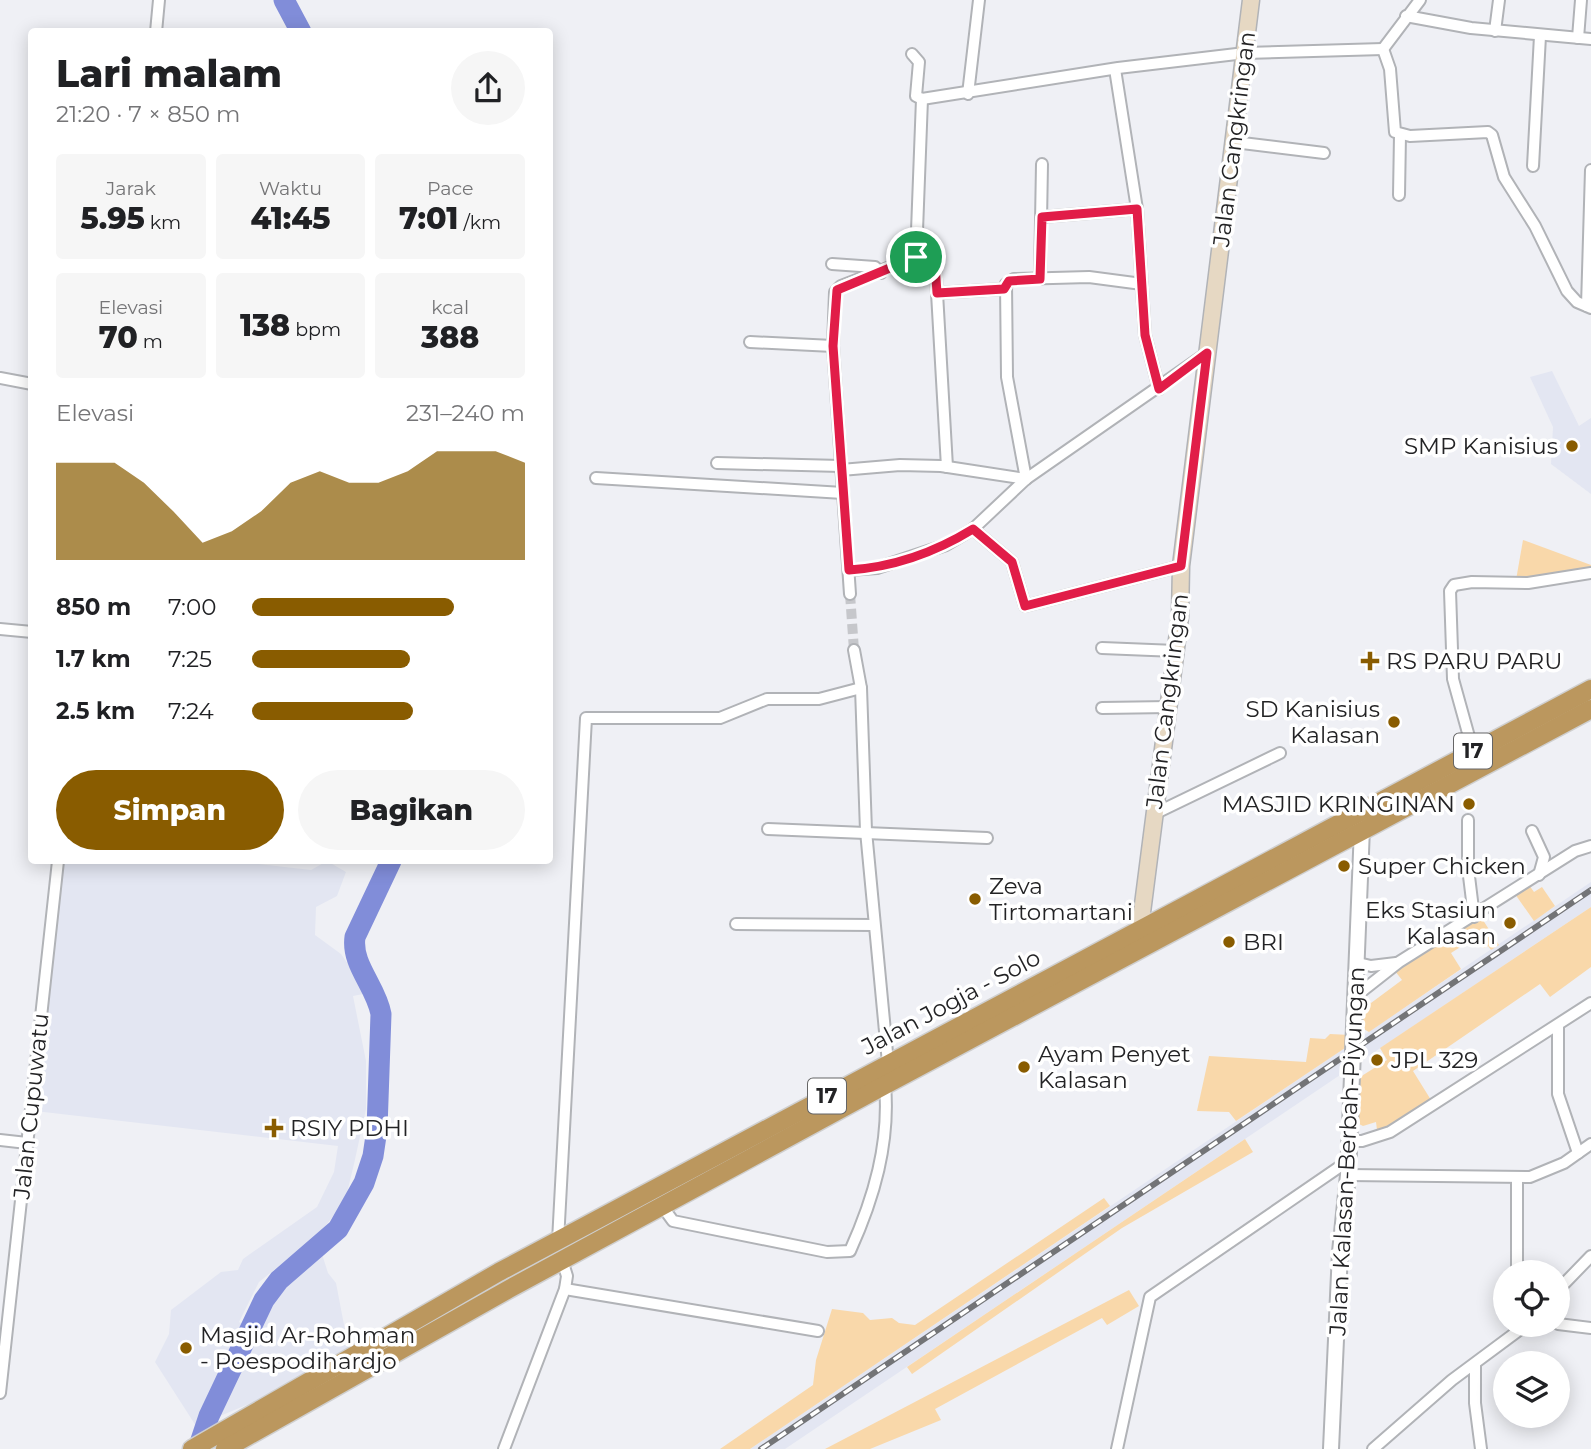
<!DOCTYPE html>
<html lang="id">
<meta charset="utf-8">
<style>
:root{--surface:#fff;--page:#f6f6f6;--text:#202124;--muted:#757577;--accent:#895c00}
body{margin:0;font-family:Montserrat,sans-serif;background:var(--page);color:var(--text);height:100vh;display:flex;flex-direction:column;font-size:26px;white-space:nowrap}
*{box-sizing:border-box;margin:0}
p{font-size:23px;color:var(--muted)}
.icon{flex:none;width:38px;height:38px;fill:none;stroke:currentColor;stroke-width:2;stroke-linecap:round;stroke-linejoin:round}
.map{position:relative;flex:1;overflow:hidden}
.details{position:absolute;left:28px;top:28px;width:525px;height:836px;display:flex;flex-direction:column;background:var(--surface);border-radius:7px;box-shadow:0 4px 18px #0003}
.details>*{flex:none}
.fabs{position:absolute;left:1493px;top:1260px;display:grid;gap:14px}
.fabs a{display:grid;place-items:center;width:77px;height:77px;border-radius:50%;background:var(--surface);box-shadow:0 4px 18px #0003;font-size:35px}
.pin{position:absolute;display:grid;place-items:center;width:60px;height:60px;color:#fff;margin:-30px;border:4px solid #fff;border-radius:50%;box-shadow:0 2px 7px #0007}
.round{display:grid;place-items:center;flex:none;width:74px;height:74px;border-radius:37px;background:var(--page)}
.overview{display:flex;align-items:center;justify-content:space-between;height:119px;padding:0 28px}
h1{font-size:38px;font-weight:800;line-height:52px}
.figures{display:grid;grid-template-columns:repeat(3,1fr);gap:10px;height:119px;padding:7px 28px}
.figures div{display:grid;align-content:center;border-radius:7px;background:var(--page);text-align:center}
.figures b{font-size:30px;font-weight:800}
.figures small{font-size:19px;font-weight:400}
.figures p{font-size:19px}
.chart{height:196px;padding:14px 28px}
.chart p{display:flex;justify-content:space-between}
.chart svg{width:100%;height:126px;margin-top:7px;fill:var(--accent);opacity:.7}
.cta{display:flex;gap:14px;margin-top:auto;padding:14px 28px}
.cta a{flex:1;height:80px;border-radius:42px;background:var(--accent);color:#fff;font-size:28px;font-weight:800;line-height:80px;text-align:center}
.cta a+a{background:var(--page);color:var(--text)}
ul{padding:0 28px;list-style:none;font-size:23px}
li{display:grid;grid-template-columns:112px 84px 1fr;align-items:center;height:52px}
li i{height:18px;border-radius:9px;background:var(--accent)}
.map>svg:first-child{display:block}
</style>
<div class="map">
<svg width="1591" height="1449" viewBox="0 0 1591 1449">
<rect width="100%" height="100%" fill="#eff0f5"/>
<g fill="#e3e6f2">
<polygon points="1552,371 1579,426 1591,418 1591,494 1551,464 1553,427 1530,377"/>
<polygon points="63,861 231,861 311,870 327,861 346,872 337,896 316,907 315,935 341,954 368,993 353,996 366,1061 366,1109 354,1164 345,1201 320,1233 259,1282 239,1322 252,1330 270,1296 306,1260 321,1251 328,1273 336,1283 349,1351 285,1389 196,1426 155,1362 169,1334 171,1310 221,1272 238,1270 243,1259 317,1207 334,1172 338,1146 35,1111 53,906"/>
<polygon points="1591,882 1591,907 1361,1061 1361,1037"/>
<polygon points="1348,1046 1346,1071 785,1449 750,1449"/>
</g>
<g fill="#f9d8aa">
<polygon points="1523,540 1591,565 1591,570 1516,580"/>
<polygon points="1529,885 1534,892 1542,887 1555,906 1534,921 1515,894"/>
<polygon points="1591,907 1591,967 1550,997 1540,984 1413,1071 1431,1100 1382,1132 1377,1130 1376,1122 1363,1126 1357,1123 1360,1077 1387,1060 1380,1048"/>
<polygon points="1481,917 1499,945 1491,950 1488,946 1484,948 1476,937 1451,953 1461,969 1369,1032 1360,1027 1362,1001 1366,998 1371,1003 1402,980 1395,971 1401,965"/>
<polygon points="1330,1034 1350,1035 1348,1046 1236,1121 1229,1112 1197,1111 1209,1056 1306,1062 1310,1038 1325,1039"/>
<polygon points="1245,1139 1253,1152 1122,1228 912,1374 907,1367"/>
<polygon points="1104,1198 1110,1206 750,1449 720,1449 813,1385 816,1360 832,1309 863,1313 870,1320 892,1318 899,1323 915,1325"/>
<polygon points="1129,1290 1139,1306 1107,1325 1102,1318 935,1409 941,1420 870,1449 825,1449"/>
</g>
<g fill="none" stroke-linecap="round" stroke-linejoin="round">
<g stroke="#818dd9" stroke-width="21">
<polyline points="284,0 301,32"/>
<path d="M198,1449l11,-33 55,-116 15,-20 59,-51 26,-46 9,-27 4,-27 4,-115c-5,-28 -30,-49 -26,-77l36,-76"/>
</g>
<polyline stroke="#c6c7cb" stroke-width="10" stroke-dasharray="10 5" stroke-linecap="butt" points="850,594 854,650"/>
<defs>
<g id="minor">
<polyline points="1406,16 1471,28 1591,39"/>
<polyline points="1495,31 1499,0"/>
<polyline points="156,32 159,0"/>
<polyline points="1578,38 1581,0"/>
<polyline points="1383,49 1390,69 1395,132 1410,136 1488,132 1492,135 1504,177 1535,226 1567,291 1577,302 1591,308"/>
<polyline points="1383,49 1420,0"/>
<polyline points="912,54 919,62 916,96 922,99 916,257"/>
<polyline points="1115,69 1137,209 1145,335 1159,389"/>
<polyline points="968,94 979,0"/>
<polyline points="922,99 1118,68 1245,53 1383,49"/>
<polyline points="1234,142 1324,153"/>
<polyline points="1533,166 1540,36"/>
<polyline points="1399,195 1400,135"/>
<polyline points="1042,217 1137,209"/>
<polyline points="832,264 875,267 881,273"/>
<polyline points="1040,279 1042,164"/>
<polyline points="937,293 947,467"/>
<polyline points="1587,306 1591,170"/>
<polyline points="750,342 833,346"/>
<polyline points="0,378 32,384"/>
<polyline points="717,463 841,466"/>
<polyline points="841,470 900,465 941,466 1026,479"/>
<polyline points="596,478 843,493"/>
<polyline points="1026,479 1007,377 1006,284 1014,279 1089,277 1142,284"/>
<polyline points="973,529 1012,562 1025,606 1181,566"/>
<polyline points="849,570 877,568 946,545 973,529 1026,479 1207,353"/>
<polyline points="850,594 833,346 835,292 841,286 916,257 935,264 937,293 1004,289"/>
<polyline points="0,629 32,632"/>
<polyline points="1102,648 1176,651"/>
<polyline points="854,650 861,688 866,831 888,1063"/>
<polyline points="1102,708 1169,707"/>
<polyline points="1473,751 1453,679 1450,591 1454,585 1472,582 1528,583 1591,573"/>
<polyline points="1154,814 1280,753"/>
<polyline points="1468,820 1468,868 1474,917"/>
<polyline points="768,829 987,838"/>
<polyline points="1532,831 1544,857 1539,875"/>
<polyline points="736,924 874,925"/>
<polyline points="1358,963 1371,966 1396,963"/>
<polyline points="1357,995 1399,962 1575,851 1591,846"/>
<polyline points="1558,1027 1558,1094 1578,1153"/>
<polyline points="0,1140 27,1143"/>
<polyline points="1349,1141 1362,1141 1390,1132 1591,1003"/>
<polyline points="1348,1175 1530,1177 1564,1163 1591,1144"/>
<path d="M662,1206l11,15 154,31 23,-1c24,-53 40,-108 35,-166"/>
<polyline points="558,1241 586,718 720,718 767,699 819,699 861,688"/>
<polyline points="1517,1272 1517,1179"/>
<polyline points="565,1289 818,1331"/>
<polyline points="1558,1290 1591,1256"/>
<polyline points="1558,1324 1591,1328"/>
<polyline points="1475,1365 1475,1403 1481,1449"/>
<polyline points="0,1393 58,861"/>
<polyline points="504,1449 565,1289 567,1276 562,1260"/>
<polyline points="1117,1449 1150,1297 1348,1161"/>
<polyline points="1373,1449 1452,1380 1526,1325"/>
</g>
<polyline id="tertiary" points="1331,1449 1340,1252 1348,1175 1362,828 1359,822"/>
<polyline id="secondary" points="1145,938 1140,928 1180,617 1181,566 1251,0"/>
<g id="trunk">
<polyline points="192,1449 499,1272 1591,689"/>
<polyline points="225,1449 509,1289 885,1085 1591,709"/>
</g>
</defs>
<use href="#minor" stroke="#b1b3b7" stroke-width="14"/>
<use href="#tertiary" stroke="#b1b3b7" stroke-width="18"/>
<use href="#secondary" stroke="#b1b3b7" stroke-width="19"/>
<use href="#trunk" stroke="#cfcfcf" stroke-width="21"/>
<use href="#minor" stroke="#fff" stroke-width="10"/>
<use href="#tertiary" stroke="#fff" stroke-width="14"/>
<use href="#secondary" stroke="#e6d8c3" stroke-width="16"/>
<use href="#trunk" stroke="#bb975e" stroke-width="18"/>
<defs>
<polyline id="rail" points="761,1449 1591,890"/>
</defs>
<use href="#rail" stroke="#737477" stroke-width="6"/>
<use href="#rail" stroke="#fff" stroke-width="3.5" stroke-dasharray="10" stroke-linecap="butt"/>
</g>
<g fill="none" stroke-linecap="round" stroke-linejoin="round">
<defs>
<path id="route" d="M1137,209l8,126 14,54 48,-36 -26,213 -156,40 -13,-44 -39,-33c-39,24 -78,38 -124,41l-16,-224 4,-56 79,-33 19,7 2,29 67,-4 5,-8 31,-2 2,-62z"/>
</defs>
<use href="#route" stroke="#fff" stroke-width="14"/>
<use href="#route" stroke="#e11d48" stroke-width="9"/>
</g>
<g fill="#895c00" stroke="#fff" stroke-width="2.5">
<circle cx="1572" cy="446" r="7"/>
<path d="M1366.5 650.5h7v7h7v7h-7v7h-7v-7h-7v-7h7z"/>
<circle cx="1394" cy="722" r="7"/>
<circle cx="1469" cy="804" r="7"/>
<circle cx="1344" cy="866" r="7"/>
<circle cx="975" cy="899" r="7"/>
<circle cx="1510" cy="923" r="7"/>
<circle cx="1229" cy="942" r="7"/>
<circle cx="1377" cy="1060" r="7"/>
<circle cx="1024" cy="1067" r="7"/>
<path d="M270.5 1117.5h7v7h7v7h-7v7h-7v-7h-7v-7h7z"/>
<circle cx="186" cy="1348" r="7"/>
</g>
<g text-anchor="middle" stroke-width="7" stroke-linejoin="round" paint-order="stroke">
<g fill="#fff" stroke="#656566" stroke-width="2">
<rect x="1454" y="733.5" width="38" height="35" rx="5"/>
<rect x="808" y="1078.5" width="38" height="35" rx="5"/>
</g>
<g font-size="21" font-weight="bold" fill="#232325">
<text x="1473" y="758">17</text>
<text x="827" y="1103">17</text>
</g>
<g font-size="23" fill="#232325" stroke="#fff">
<text transform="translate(1234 139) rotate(-83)" y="8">Jalan Cangkringan</text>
<text transform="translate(1167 701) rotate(-83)" y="8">Jalan Cangkringan</text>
<text transform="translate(951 1002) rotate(-28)" y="8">Jalan Jogja - Solo</text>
<text transform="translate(31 1106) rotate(-84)" y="8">Jalan Cupuwatu</text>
<text transform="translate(1347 1151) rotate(-87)" y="8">Jalan Kalasan-Berbah-Piyungan</text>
</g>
<g font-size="23" fill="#232325" stroke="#fff" text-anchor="start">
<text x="1558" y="454" text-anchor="end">SMP Kanisius</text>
<text x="1386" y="669">RS PARU PARU</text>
<text x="1380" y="717" text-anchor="end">SD Kanisius<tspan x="1380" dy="26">Kalasan</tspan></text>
<text x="1455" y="812" text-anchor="end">MASJID KRINGINAN</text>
<text x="1358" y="874">Super Chicken</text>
<text x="989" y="894">Zeva<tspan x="989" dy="26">Tirtomartani</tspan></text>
<text x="1496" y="918" text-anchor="end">Eks Stasiun<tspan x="1496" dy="26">Kalasan</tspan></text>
<text x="1243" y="950">BRI</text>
<text x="1038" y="1062">Ayam Penyet<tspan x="1038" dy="26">Kalasan</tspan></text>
<text x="1391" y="1068">JPL 329</text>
<text x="290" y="1136">RSIY PDHI</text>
<text x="200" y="1343">Masjid Ar-Rohman<tspan x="200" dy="26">- Poespodihardjo</tspan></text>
</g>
</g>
</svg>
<div class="fabs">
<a><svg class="icon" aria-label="locate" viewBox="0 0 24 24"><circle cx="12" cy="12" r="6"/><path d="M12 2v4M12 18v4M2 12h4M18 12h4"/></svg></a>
<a><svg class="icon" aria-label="layers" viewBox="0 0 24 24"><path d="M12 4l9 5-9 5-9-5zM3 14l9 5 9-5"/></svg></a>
</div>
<div class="pin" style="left:916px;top:257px;background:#1e9e55"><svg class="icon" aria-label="arrive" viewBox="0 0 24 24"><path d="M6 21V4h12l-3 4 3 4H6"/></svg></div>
<section class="details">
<div class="overview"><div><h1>Lari malam</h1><p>21:20 · 7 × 850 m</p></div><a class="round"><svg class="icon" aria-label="share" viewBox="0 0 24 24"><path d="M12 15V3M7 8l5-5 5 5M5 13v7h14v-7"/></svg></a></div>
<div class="figures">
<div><p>Jarak</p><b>5.95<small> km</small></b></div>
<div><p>Waktu</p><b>41:45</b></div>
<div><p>Pace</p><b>7:01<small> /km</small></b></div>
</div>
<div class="figures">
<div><p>Elevasi</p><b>70<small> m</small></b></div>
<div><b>138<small> bpm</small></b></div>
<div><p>kcal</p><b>388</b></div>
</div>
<div class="chart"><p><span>Elevasi</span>231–240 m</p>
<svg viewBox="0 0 160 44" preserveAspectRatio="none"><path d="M0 44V10L10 10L20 10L30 17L40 27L50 38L60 34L70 27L80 17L90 13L100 17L110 17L120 13L130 6L140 6L150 6L160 10V44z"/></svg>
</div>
<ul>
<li><b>850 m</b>7:00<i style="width:74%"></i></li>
<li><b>1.7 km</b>7:25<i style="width:58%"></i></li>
<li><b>2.5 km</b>7:24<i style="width:59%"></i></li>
</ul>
<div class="cta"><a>Simpan</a><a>Bagikan</a></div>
</section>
</div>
